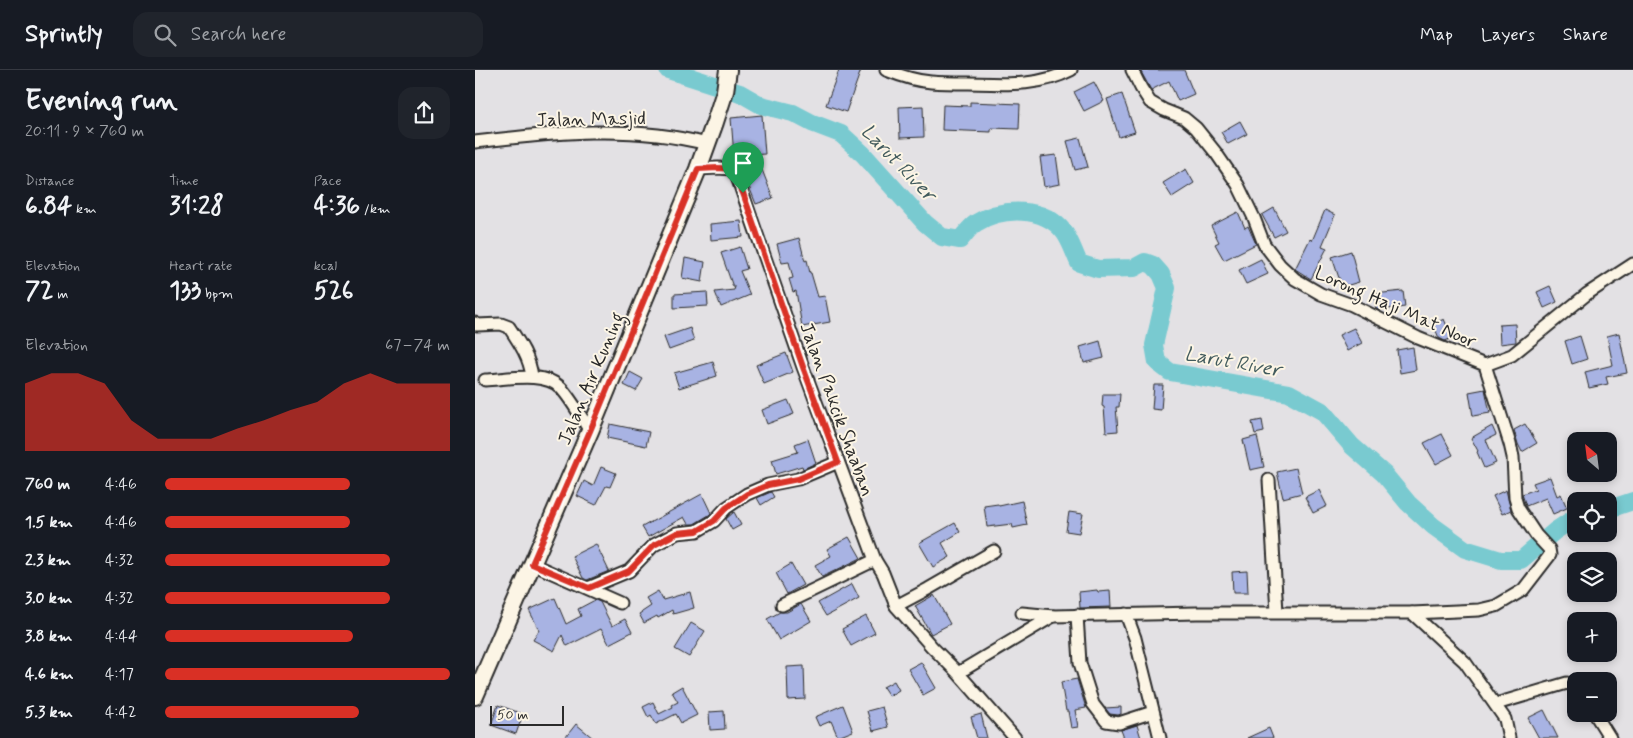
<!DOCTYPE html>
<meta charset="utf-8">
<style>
:root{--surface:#171b24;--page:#20242c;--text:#f1f3f6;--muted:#9ea1a6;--line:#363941;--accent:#d93025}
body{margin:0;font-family:Mynerve,sans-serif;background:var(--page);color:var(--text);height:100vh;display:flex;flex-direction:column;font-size:19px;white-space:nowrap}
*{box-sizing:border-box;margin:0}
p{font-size:16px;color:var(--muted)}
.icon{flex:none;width:28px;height:28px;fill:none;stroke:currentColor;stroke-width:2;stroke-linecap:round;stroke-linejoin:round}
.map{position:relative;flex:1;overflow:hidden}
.details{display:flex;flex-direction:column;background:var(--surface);width:475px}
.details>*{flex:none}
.needle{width:32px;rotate:332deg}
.buttons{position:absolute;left:1092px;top:362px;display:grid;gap:10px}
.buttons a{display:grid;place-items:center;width:50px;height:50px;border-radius:10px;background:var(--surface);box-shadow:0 2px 8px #0003;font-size:25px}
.scale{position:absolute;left:15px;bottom:12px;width:74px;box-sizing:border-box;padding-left:5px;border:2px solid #2b2b2b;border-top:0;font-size:14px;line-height:18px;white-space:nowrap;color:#2b2b2b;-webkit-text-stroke:4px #fcf5e5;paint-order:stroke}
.pin{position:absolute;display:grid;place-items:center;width:42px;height:42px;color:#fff;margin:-51px -21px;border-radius:50% 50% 50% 0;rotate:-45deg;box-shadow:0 0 5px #0007}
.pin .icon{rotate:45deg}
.round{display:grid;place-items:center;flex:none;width:52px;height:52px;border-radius:15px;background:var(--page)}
.overview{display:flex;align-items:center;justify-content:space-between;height:85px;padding:0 25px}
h1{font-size:28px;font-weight:700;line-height:38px}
.metrics{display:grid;grid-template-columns:repeat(3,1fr);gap:8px;height:85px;padding:5px 25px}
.metrics div{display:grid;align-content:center}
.metrics b{font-size:25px;font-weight:700}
.metrics small{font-size:14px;font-weight:400}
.metrics p{font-size:14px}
.chart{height:140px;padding:10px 25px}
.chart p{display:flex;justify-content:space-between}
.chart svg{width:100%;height:90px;margin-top:5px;fill:var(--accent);opacity:.7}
ul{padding:0 25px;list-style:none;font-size:16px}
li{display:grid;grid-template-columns:80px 60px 1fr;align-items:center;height:38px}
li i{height:12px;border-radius:6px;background:var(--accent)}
header{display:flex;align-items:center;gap:30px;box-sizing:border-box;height:70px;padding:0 25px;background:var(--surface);border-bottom:1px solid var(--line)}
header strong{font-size:24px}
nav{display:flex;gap:28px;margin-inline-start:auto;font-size:18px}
.search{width:350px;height:45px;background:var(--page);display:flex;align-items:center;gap:12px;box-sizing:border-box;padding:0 18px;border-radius:15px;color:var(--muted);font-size:19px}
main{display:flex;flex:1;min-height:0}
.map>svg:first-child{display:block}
</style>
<header>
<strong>Sprintly</strong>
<div class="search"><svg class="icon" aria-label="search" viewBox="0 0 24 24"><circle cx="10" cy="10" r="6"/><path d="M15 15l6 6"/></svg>Search here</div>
<nav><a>Map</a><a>Layers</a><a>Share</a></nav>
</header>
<main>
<section class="details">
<div class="overview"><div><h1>Evening run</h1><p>20:11 · 9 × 760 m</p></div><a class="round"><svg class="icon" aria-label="share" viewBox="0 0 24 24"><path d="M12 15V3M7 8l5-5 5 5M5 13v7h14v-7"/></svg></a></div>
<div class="metrics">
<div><p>Distance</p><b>6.84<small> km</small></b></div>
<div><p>Time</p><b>31:28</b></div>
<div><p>Pace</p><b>4:36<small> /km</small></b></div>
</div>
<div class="metrics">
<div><p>Elevation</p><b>72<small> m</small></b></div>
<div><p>Heart rate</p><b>133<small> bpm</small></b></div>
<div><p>kcal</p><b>526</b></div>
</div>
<div class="chart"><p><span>Elevation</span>67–74 m</p>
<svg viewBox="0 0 160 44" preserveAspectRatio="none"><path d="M0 44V11L10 6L20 6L30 11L40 29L50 38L60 38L70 38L80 33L90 29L100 24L110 20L120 11L130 6L140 11L150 11L160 11V44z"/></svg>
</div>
<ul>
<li><b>760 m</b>4:46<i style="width:65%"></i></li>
<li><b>1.5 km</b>4:46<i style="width:65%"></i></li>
<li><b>2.3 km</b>4:32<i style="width:79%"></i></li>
<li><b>3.0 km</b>4:32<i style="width:79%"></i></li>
<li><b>3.8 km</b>4:44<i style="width:66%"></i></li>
<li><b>4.6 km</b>4:17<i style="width:100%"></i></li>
<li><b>5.3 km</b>4:42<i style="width:68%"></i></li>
</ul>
</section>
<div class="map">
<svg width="1158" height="668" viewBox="0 0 1158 668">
<rect width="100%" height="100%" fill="#e3e1e4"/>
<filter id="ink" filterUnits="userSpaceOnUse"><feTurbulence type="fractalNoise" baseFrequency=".02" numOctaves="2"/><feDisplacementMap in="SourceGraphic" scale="10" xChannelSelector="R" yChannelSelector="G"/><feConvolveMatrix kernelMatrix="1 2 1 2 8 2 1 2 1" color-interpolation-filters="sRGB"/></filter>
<g filter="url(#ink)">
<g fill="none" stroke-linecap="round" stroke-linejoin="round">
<g stroke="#79cad0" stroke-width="18">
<path d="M193,0l72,23 21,12 32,8 19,10 29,11 22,20 62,69 17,14 18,3c5,-6 10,-13 16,-17 26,-16 68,-17 88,9 7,9 10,21 15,31l19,6 36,-1 11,-6 8,3 8,9 6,14 -13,57 3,17 13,10 119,21 33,18 30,35 32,28 24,29 25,23 32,23 36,11h20l34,-29 21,-14"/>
<polyline points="1134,439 1158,431"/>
</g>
</g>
<g fill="#a8b3e3" stroke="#2b2b2b">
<polygon points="364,0 386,0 371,42 351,35"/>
<polygon points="665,0 709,0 719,24 703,31 694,11 676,20"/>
<polygon points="619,12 629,31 609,41 599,22"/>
<polygon points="647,24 660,62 644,67 632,29"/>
<polygon points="495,32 545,34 544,59 516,58 516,62 467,60 468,35 495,36"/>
<polygon points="448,36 449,67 425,68 424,37"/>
<polygon points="287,45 290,84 259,86 256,48"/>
<polygon points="765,51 772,64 753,74 746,62"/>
<polygon points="605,68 613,97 600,100 592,71"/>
<polygon points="581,85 585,114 569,117 565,87"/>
<polygon points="284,92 298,128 281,134 267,99"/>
<polygon points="711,99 719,113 697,127 688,113"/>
<polygon points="799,138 811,161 799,167 787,145"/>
<polygon points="850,140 860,145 847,176 852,178 836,209 820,199 835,169 837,171"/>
<polygon points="763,142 770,158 773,156 781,174 749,190 740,174 744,172 736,156"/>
<polygon points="266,151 268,167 236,170 235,154"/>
<polygon points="324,168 330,191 332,190 335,203 336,203 343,227 350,226 355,252 327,257 321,221 318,222 314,209 318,208 314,192 307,193 302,174"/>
<polygon points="265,177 272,199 265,201 275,225 246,237 240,222 259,220 260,217 258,217 246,183"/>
<polygon points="876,181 884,212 867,217 857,187"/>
<polygon points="210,188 230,192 227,212 207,208"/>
<polygon points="786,189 793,204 771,214 764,200"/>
<polygon points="1075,216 1082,232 1069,238 1062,222"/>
<polygon points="928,221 930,237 904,240 901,239 899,224"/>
<polygon points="232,222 233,236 199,238 199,224"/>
<polygon points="969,249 977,268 970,271 964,268 958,254"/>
<polygon points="1040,254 1041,272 1025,274 1024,255"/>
<polygon points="215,258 219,271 194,280 189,267"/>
<polygon points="879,258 887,273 872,281 864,265"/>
<polygon points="1144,263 1152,303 1131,307 1133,314 1114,318 1110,302 1138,295 1132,266"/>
<polygon points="1105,266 1112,289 1097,294 1090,271"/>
<polygon points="625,271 629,288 609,293 605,277"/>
<polygon points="938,277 941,300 925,303 922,280"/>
<polygon points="311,283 318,302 289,314 281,295"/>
<polygon points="238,292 242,306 204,318 199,303"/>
<polygon points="155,302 168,309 161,321 149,315"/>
<polygon points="679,315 688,315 686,340 677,339"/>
<polygon points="1010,319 1015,343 998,346 994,322"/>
<polygon points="628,324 645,324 644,337 641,337 643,361 631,362 629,337 627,336"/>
<polygon points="313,330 319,344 292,354 287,340"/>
<polygon points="787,350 789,362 780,364 777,352"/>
<polygon points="135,354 174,362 171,376 132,368"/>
<polygon points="1050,354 1062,373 1047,382 1043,374 1039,360"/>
<polygon points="1017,356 1021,365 1011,370 1021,393 1009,398 1002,382 1003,381 996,368"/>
<polygon points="967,364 978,385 961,394 949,373"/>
<polygon points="782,366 789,397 775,400 768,370"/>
<polygon points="333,369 341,393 328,399 327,396 301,404 297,390 323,382 320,374"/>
<polygon points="126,397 141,403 135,417 131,416 121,435 102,426 109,411 118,416"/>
<polygon points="821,398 827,423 808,428 802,402"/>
<polygon points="1075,407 1082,426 1086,424 1092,438 1078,444 1071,428 1051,436 1047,424 1061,419 1058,413"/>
<polygon points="844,420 852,436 838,443 830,427"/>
<polygon points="1031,420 1036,440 1027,444 1018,426"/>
<polygon points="296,422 299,427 286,435 282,428"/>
<polygon points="227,424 236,443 234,445 219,454 213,454 209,447 173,467 167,457"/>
<polygon points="547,431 552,455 538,458 537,454 512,457 509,436 523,434 524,436"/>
<polygon points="259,442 266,455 257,460 251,449"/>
<polygon points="594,442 608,444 604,463 591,461"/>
<polygon points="480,453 485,462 467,473 475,487 458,497 444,473"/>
<polygon points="374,467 386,488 347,507 340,495 356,486 352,479"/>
<polygon points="121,474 134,501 112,510 108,508 97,486"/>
<polygon points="316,494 328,515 312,524 301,503"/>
<polygon points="772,501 773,523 758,523 757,502"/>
<polygon points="377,514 384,528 351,546 343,533"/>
<polygon points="622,520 623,522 635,521 636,537 605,538 604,522"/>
<polygon points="183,521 188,530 215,522 219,538 198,544 197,540 183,548 182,546 169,553 164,544 176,536 171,528"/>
<polygon points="459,525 475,554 456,564 440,536"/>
<polygon points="80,528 91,554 106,546 103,539 120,530 125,532 137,556 150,549 157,562 134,574 126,559 92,576 87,565 79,581 58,570 64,560 54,540"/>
<polygon points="326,534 336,551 304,570 292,549 305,542 312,542"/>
<polygon points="391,546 400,563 376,576 367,559"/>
<polygon points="216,553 230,561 214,587 200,579"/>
<polygon points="446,592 461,618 448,625 433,599"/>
<polygon points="329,596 330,629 313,630 312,597"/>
<polygon points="602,609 611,638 600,640 603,657 596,658 593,641 591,641 586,612"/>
<polygon points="419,611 424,620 414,626 408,617"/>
<polygon points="207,616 222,645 206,653 201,644 181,654 176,645 173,647 168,637 178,632 184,644 198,637 197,635 203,632 197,622"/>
<polygon points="23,635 48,644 41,664 16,655"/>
<polygon points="368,635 378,661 363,667 356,651 344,656 340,647"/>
<polygon points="407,637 413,657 398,661 392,641"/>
<polygon points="646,637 646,644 643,645 635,644 630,638"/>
<polygon points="1069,640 1083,668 1064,668 1053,648"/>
<polygon points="249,641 250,659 235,660 234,642"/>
<polygon points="506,644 512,668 502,668 496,647"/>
<polygon points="101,654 118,668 90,668"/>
<polygon points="662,655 666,668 649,668 646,660"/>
<polygon points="794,658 798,668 772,668"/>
</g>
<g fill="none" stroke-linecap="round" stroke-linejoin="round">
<defs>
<g id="minor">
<path d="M411,0c15,6 29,11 45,12 12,1 25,1 38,1 35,1 70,4 102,-13"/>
<path d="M0,72c78,-9 154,-18 232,2"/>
<polyline points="223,99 243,98 257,99 262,107 328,297 400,490 408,503 421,536 457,577 483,603 540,668"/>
<path d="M0,253l2,2 24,-1 8,3c10,15 21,31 23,50"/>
<polyline points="1010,295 1037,285 1112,224 1158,194"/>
<path d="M10,310c22,-1 60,-9 76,8 11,12 20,29 29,43"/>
<polyline points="794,410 802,542"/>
<polyline points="57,494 145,533"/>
<polyline points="113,518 154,501 179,475 202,463 222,461 239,451 251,438 272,424 293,415 323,409 363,392"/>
<polyline points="307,535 400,490"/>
<polyline points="421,536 453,519 519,481"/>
<polyline points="547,543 578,546 722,543 937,543 1004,540 1021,536 1048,520 1075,485 1074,479 1061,465 1043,438 1040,428 1038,387 1035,374 1010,295 943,268 877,235 846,224 820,209 805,195 789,174 779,148 763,115 741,83 721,58 709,48 689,40 675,32 666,18 657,0"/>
<polyline points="937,543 990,592 1030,649 1034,668"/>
<polyline points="651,544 660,568 685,668"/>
<polyline points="602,545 605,593 618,634 631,651 644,653 678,642"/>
<polyline points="483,603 578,546"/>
<polyline points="1021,634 1092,613 1101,617"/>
<polyline points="1120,644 1135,668"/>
</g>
<polyline id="secondary" points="0,626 115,361 223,99 240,52 250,21 253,0"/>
</defs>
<use href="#minor" stroke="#2b2b2b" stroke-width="15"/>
<use href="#secondary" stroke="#2b2b2b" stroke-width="20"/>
<use href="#minor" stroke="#fcf5e5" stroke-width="11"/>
<use href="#secondary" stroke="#fcf5e5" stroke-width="16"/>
</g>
</g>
<g fill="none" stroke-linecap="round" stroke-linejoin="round" filter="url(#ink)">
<defs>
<polygon id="route" points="243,98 257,99 268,123 328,297 363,392 323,409 293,415 272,424 251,438 239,451 222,461 202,463 179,475 154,501 114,518 57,494 115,361 223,99"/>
</defs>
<use href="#route" stroke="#fff" stroke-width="10"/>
<use href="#route" stroke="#d93025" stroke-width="6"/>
</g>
<g text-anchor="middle" stroke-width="4" stroke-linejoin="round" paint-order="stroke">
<g font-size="19" fill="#2b2b2b" stroke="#fcf5e5">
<text transform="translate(116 48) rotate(-1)" y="7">Jalan Masjid</text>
<text transform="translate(921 236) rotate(24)" y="7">Lorong Haji Mat Noor</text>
<text transform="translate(115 308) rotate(-67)" y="7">Jalan Air Kuning</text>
<text transform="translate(363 339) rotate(70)" y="7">Jalan Pakcik Shaaban</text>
</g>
<g font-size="20" font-style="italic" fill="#425b5d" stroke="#fcf5e5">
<text transform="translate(424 92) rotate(46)" y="7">Larut River</text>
<text transform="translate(758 291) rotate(10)" y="7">Larut River</text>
</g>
</g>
</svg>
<div class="buttons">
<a><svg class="needle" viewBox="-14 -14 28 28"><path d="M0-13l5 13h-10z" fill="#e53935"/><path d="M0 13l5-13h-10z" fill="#9ea1a6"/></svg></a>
<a><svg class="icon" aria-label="locate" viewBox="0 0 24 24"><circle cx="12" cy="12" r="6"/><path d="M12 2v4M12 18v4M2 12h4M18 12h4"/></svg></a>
<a><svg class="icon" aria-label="layers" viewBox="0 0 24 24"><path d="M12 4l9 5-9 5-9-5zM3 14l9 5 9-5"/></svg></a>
<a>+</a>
<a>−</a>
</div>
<div class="scale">50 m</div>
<div class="pin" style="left:268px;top:123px;background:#1e9e55"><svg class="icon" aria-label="arrive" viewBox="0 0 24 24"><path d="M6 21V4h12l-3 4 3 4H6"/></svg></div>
</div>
</main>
